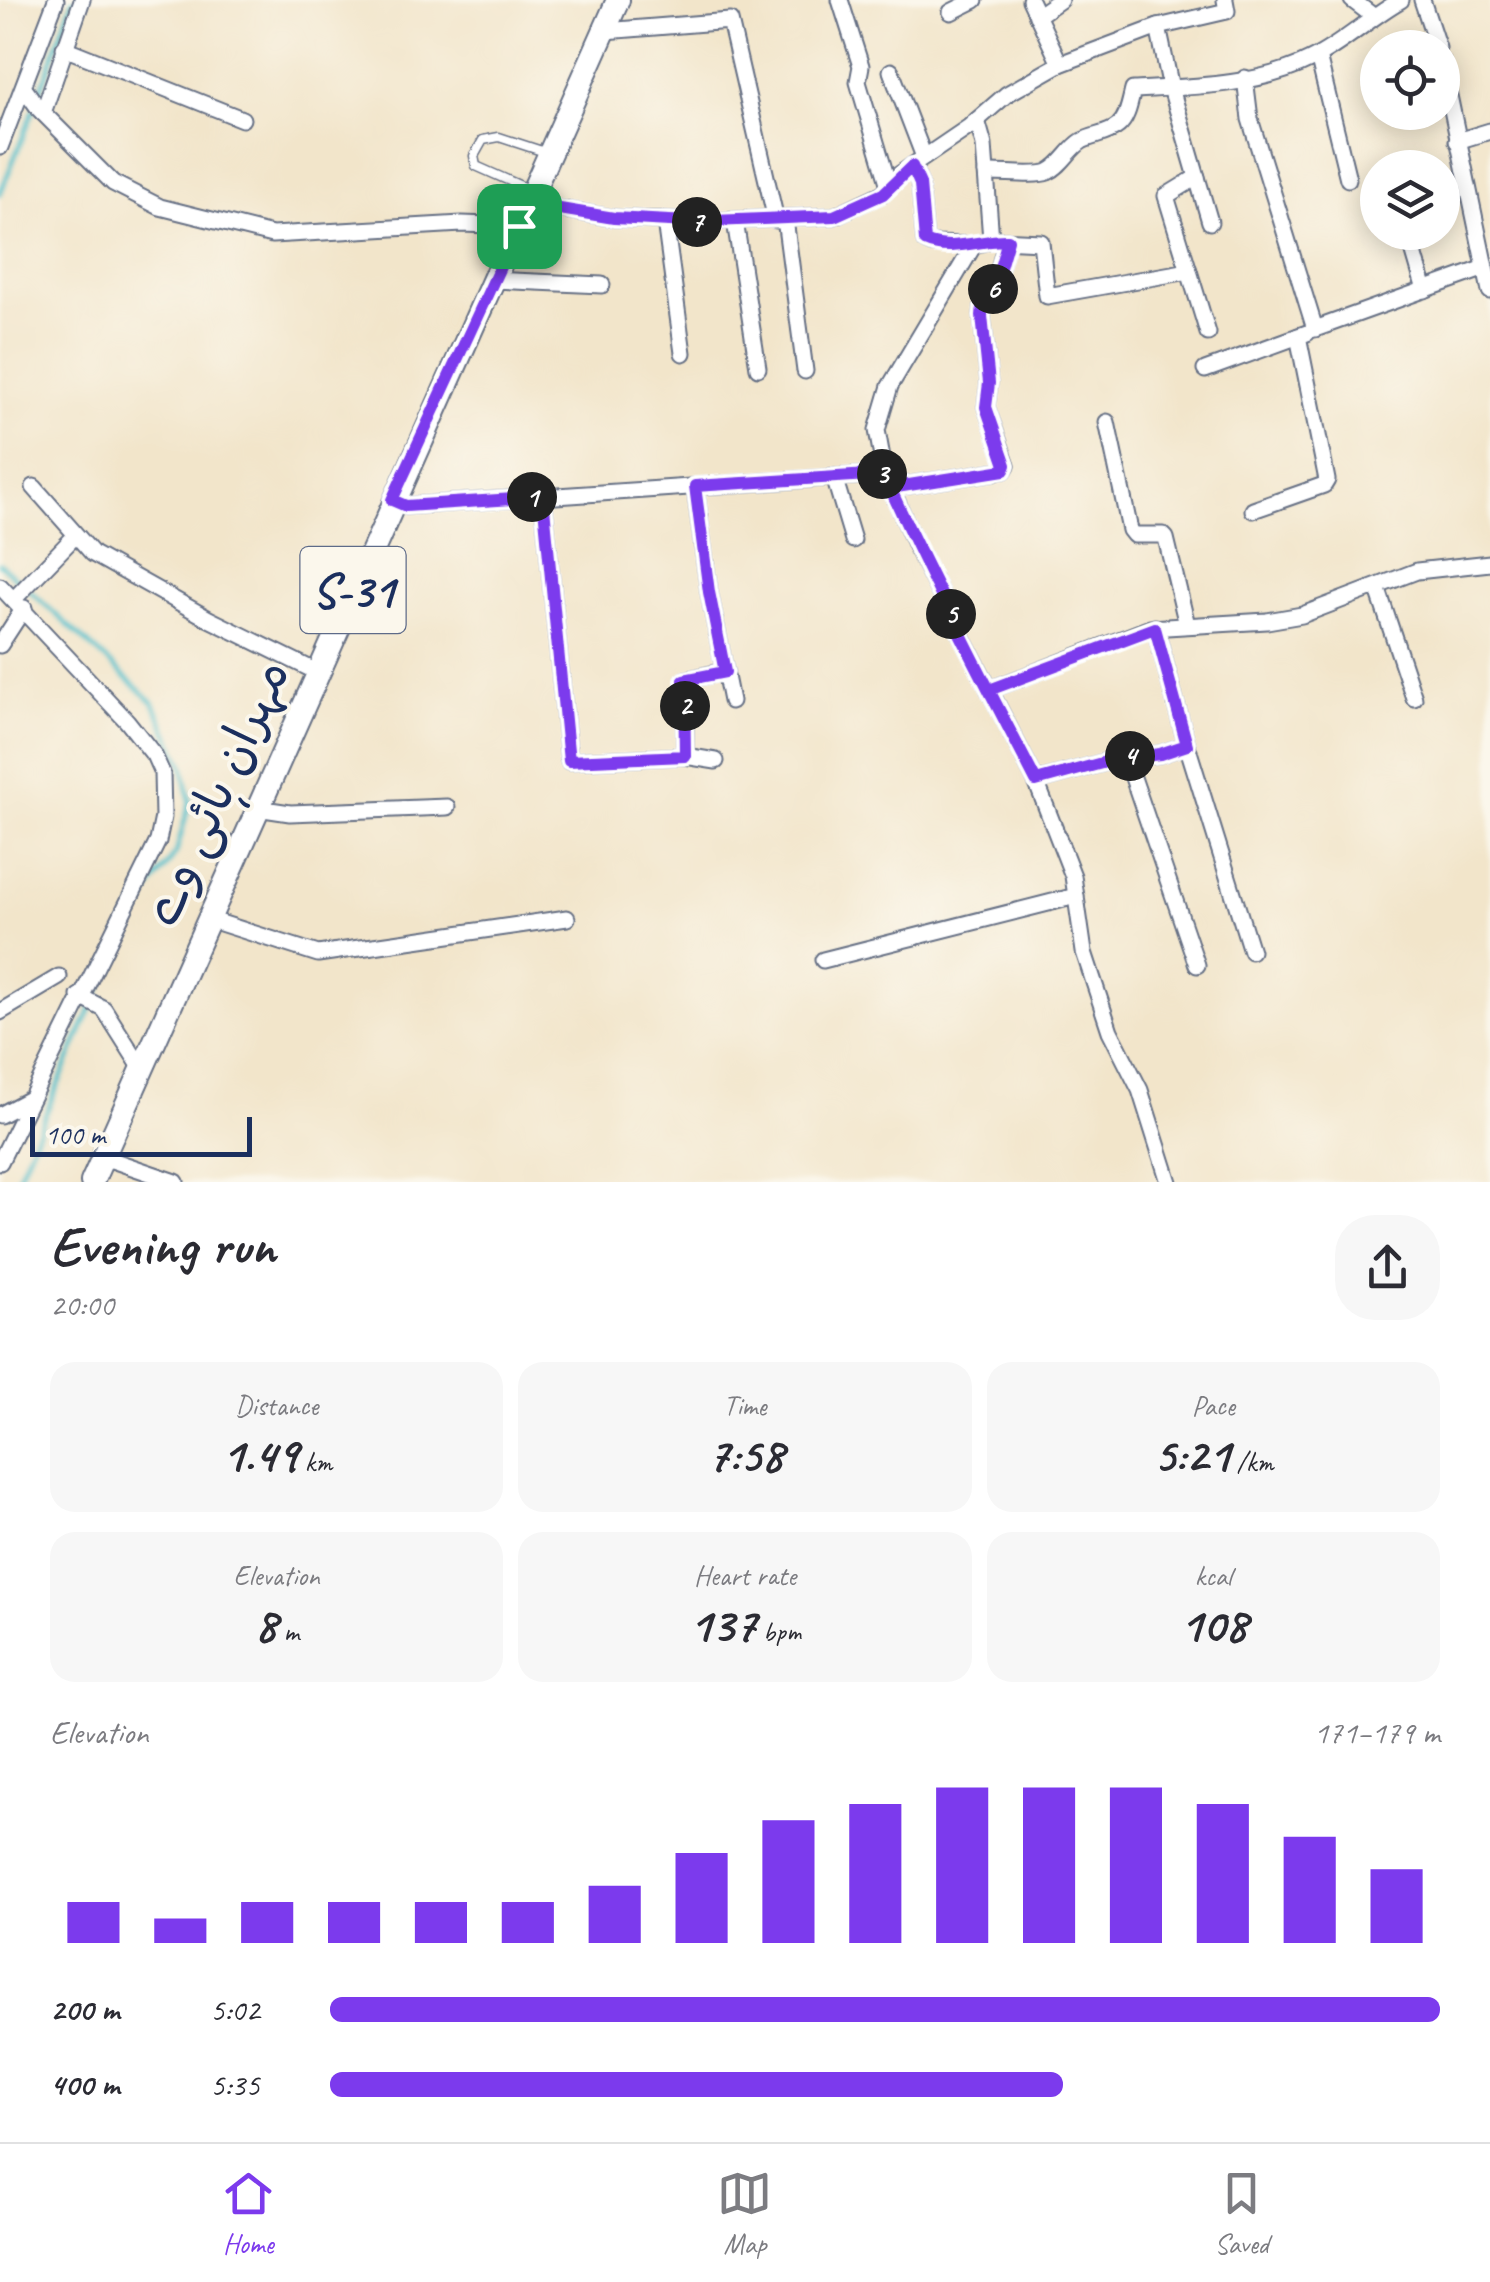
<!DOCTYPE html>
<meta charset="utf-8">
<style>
:root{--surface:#fff;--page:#f7f7f7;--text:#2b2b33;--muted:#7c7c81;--line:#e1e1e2;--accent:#7c3aed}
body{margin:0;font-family:Caveat,"Playpen Sans Arabic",sans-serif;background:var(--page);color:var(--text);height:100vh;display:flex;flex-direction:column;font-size:38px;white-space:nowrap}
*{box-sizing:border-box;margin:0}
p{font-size:32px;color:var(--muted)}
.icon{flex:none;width:55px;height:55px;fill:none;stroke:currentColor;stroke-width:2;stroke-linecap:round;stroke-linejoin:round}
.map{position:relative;height:1182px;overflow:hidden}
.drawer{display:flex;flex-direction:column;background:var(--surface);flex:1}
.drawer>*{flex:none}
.buttons{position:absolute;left:1360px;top:30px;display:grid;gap:20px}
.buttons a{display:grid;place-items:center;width:100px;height:100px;border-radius:50%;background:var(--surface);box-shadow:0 5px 25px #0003;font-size:50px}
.scale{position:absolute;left:30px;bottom:25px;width:222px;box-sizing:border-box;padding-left:10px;border:5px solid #1b2f5e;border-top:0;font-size:28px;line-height:35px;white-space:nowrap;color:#1b2f5e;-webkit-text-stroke:8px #fbf7ec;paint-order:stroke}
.pin{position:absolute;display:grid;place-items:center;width:85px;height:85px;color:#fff;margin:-42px;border-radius:20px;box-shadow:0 5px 15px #0006}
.km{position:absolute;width:50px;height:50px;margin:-25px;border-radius:50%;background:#222;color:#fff;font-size:28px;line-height:50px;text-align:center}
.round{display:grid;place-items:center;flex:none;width:105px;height:105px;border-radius:40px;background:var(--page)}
.overview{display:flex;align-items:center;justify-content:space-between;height:170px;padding:0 50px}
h1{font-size:55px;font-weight:800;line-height:75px}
.stats{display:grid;grid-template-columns:repeat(3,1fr);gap:15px;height:170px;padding:10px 50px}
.stats div{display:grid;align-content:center;border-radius:25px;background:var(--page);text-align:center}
.stats b{font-size:50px;font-weight:800}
.stats small{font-size:28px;font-weight:400}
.stats p{font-size:28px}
.chart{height:280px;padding:20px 50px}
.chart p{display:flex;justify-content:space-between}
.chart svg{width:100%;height:180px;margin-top:10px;stroke:var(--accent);stroke-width:6}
ul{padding:0 50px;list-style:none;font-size:32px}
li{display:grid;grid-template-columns:160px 120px 1fr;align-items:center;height:75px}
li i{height:25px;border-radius:12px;background:var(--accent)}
.tab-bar{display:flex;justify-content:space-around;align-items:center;height:140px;border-top:2px solid var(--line);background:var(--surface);font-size:28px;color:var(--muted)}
.tab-bar a{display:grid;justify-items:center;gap:5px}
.tab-bar .current{color:var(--accent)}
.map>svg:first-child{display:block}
</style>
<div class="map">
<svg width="1490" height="1182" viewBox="0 0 1490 1182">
<rect width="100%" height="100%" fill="#fbf7ec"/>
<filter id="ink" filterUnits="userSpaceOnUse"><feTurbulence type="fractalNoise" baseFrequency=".01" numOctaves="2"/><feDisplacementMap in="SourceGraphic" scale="20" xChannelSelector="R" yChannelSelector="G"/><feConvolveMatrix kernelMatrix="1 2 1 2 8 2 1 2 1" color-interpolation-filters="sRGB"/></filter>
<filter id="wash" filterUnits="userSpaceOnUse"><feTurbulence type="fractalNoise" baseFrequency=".0048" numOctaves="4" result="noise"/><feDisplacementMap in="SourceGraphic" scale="40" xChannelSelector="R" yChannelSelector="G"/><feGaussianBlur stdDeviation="2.25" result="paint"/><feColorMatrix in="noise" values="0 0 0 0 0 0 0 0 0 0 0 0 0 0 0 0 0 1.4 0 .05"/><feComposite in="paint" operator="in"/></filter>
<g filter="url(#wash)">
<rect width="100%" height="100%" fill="#f2e5ca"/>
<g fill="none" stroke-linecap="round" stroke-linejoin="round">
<g stroke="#51bec9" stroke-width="5">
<polyline points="38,98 73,0"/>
<polyline points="0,194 34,109"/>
<polyline points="0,564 153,702 183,765 190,801 176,853 132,914 16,1182"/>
</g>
</g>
</g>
<g filter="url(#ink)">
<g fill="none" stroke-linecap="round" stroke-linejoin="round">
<defs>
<polyline id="lane" points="530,190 476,166 474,156 483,140 499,137 548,153"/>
<g id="street">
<polyline points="840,0 861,66 858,82 889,186"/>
<polyline points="1030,0 1060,64"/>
<polyline points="1352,0 1373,16"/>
<polyline points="1422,0 1438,48"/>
<polyline points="951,12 975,0"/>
<polyline points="1037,16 1060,0"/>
<polyline points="1158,27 1171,88 1210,222"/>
<polyline points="605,31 730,21 776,220"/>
<polyline points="64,48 242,119"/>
<polyline points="1318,56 1348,179"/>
<polyline points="1442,62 1490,291"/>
<polyline points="891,71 924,157"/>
<polyline points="1245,78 1250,119 1315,329 1485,268"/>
<polyline points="24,88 39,109 113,183 160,207 272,235 462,224 519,226"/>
<polyline points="43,113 82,0"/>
<polyline points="977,120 984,145 991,240 974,245 890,386 877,430 885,474 916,546 1036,781 1073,876 1084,952 1110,1031 1140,1090 1169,1182"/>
<polyline points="1457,141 1490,131"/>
<polyline points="0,147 56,0"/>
<polyline points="912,166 920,184 925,241 932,244 974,245"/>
<path d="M986,173c16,-1 49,4 62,-1 15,-7 21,-23 34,-31 11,-6 27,-7 36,-15 10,-8 12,-25 15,-36 56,-3 125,-4 177,-30 33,-16 59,-42 91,-60"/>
<polyline points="1197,177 1166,196 1208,333"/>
<polyline points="529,204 614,218 688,222 834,216 883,193 900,174 969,127 1007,94 1060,64 1158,27 1227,11 1225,0"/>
<polyline points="785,219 805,371"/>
<polyline points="665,221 683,353"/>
<polyline points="735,221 758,368"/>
<polyline points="1408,232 1425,290"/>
<polyline points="998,240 1041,242 1047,296 1189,271"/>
<polyline points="494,280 602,285"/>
<polyline points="1205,370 1307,333"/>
<polyline points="1107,422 1130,530 1134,535 1163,535 1166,538 1187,625"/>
<polyline points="834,477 853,540"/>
<polyline points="34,487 93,554 209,619 317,672"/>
<polyline points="695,487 709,592 731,701"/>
<polyline points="890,488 1004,470 1007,465 986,407 989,383 982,315 983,304 994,288 1007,240"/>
<polyline points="543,497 569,761 685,756 716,761"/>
<polyline points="393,501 406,506 885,474"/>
<polyline points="1253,510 1324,485 1327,480 1298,336"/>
<polyline points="0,586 127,721 154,755 162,773 163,817 158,841 0,1162"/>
<polyline points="1377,587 1414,698"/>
<polyline points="14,599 75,536"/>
<polyline points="1155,627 1187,745 1251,951"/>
<polyline points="0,645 24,608"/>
<polyline points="989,690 1150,628 1267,621 1302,615 1417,571 1490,563"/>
<polyline points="685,756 685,680 725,671"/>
<polyline points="1126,757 1197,965"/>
<polyline points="1036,781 1113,760 1160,754 1187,745"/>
<polyline points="257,808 290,813 447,807"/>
<polyline points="208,919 318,954 567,918"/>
<polyline points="823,960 1076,896"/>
<polyline points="79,996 104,1009 142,1069"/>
<polyline points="0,1012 59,977"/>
<polyline points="0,1115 30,1099"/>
<polyline points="103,1157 176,1182"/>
</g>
<polyline id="primary" points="92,1182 618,0"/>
</defs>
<use href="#lane" stroke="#666f84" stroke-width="11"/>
<use href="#street" stroke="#666f84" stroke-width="19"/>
<use href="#primary" stroke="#666f84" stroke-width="26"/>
<use href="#lane" stroke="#fff" stroke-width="8"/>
<use href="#street" stroke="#fff" stroke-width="15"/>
<use href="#primary" stroke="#fff" stroke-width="22"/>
</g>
</g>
<g fill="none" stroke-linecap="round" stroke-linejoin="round" filter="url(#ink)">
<defs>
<path id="route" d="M519,226l-127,274 14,6 137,-9 26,264 116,-5 -1,-76 41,-8 -16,-80 -14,-106 189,-12c46,105 100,206 152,307l77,-21 47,-6 27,-9 -32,-117 -166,62c-34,-67 -68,-134 -99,-202l114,-18 2,-5 -20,-58 3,-24 -7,-67 1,-12 11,-16 14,-48c-27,-1 -58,13 -83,1l-5,-57 -8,-18 -29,28 -49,22 -146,6 -74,-4 -84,-14 -11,22"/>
</defs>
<use href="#route" stroke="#fff" stroke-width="20"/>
<use href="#route" stroke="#7c3aed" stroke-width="12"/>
</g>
<g text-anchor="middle" stroke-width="8" stroke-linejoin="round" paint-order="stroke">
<rect fill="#fbf7ec" stroke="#5e6b89" stroke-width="2.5" x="300.5" y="547" width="105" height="86" rx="8"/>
<g font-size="48" font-weight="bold" fill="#1b2f5e">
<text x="353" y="607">S-31</text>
</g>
<g font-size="50" fill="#1b2f5e" stroke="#fbf7ec">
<text transform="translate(215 792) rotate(-66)" y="18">مہران ہائی وے</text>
</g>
</g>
</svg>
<div class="buttons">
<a><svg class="icon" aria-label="locate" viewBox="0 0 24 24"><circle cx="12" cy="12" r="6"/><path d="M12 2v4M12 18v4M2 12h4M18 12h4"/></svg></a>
<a><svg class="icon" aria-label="layers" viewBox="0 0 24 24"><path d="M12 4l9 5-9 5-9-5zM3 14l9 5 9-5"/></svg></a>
</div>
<div class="scale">100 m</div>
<div class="pin" style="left:519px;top:226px;background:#1e9e55"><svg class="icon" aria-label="arrive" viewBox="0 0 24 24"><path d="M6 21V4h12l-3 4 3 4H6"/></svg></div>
<b class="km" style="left:532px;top:497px">1</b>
<b class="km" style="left:685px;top:706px">2</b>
<b class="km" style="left:882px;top:474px">3</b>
<b class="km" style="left:1130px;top:756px">4</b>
<b class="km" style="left:951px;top:614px">5</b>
<b class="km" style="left:993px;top:289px">6</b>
<b class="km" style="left:697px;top:222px">7</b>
</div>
<section class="drawer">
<div class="overview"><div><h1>Evening run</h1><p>20:00</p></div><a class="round"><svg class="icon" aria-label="share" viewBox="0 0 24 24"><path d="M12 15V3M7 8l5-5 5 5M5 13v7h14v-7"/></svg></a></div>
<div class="stats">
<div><p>Distance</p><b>1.49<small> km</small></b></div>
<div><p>Time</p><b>7:58</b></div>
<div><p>Pace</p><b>5:21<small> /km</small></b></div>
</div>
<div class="stats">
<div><p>Elevation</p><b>8<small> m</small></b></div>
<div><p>Heart rate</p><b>137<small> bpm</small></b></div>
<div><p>kcal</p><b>108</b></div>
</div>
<div class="chart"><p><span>Elevation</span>171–179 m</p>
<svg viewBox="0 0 160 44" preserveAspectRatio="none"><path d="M5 44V34M15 44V38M25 44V34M35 44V34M45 44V34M55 44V34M65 44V30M75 44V22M85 44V14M95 44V10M105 44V6M115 44V6M125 44V6M135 44V10M145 44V18M155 44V26"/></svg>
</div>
<ul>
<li><b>200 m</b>5:02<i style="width:100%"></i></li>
<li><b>400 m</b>5:35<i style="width:66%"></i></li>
</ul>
</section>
<nav class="tab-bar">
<a class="current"><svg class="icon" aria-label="home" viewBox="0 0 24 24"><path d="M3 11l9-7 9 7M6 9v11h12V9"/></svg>Home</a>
<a><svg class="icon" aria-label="map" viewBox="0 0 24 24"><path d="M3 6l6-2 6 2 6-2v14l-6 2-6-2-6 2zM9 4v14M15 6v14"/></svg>Map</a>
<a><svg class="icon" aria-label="saved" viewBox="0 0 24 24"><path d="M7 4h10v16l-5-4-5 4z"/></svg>Saved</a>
</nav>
